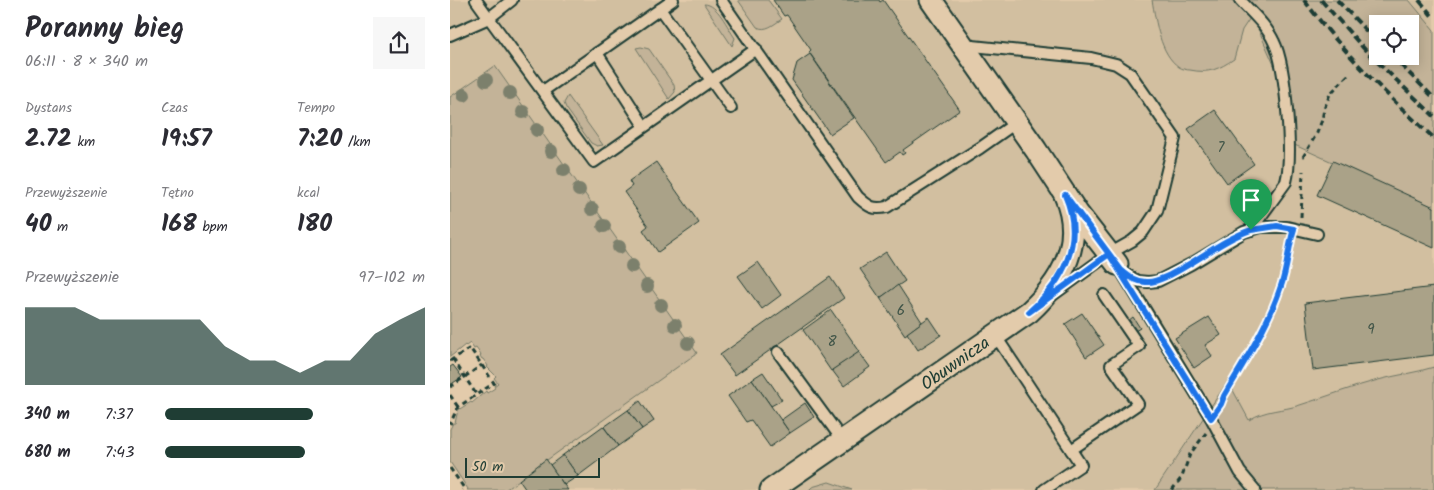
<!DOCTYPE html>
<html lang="pl">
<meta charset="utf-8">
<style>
:root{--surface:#fff;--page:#f7f7f7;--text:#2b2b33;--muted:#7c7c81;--accent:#1f3d34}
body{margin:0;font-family:Kalam,sans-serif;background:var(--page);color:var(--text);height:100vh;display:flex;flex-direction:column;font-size:19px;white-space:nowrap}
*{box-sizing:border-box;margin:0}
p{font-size:16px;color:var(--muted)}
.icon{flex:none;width:28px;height:28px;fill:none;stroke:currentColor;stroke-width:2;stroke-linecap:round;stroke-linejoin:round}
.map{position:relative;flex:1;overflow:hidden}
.panel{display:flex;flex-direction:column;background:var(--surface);width:450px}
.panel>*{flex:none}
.tools{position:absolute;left:919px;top:15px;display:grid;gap:10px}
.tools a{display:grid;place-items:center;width:50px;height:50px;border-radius:0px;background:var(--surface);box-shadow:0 2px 12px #0003;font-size:25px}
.scale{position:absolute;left:15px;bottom:12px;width:135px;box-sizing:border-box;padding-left:5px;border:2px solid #1f3d34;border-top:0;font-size:14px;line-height:18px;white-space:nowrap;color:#1f3d34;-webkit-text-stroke:4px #e3cbab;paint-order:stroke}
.pin{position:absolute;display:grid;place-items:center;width:42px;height:42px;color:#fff;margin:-51px -21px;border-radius:50% 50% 50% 0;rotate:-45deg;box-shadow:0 0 5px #0007}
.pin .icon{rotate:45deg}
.round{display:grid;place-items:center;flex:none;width:52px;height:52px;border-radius:0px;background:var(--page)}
.head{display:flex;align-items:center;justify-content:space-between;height:85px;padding:0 25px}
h1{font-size:28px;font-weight:700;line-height:38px}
.figures{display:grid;grid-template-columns:repeat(3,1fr);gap:8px;height:85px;padding:5px 25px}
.figures div{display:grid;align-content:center}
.figures b{font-size:25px;font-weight:700}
.figures small{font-size:14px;font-weight:400}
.figures p{font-size:14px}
.chart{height:140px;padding:10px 25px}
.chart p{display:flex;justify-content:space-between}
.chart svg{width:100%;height:90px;margin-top:5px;fill:var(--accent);opacity:.7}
ul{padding:0 25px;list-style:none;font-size:16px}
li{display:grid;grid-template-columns:80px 60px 1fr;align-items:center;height:38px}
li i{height:12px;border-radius:6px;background:var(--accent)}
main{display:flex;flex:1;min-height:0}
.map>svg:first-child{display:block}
</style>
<main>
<section class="panel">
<div class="head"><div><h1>Poranny bieg</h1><p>06:11 · 8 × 340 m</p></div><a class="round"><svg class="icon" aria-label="share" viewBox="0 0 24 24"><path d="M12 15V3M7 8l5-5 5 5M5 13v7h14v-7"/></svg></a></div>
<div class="figures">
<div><p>Dystans</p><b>2.72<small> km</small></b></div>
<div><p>Czas</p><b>19:57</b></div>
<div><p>Tempo</p><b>7:20<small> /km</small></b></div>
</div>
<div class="figures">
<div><p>Przewyższenie</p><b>40<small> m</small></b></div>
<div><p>Tętno</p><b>168<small> bpm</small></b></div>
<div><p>kcal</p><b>180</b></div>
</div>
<div class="chart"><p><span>Przewyższenie</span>97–102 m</p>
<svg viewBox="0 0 160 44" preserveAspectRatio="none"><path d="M0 44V6L10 6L20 6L30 12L40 12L50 12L60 12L70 12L80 25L90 32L100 32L110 38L120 32L130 32L140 19L150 12L160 6V44z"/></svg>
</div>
<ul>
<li><b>340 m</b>7:37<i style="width:57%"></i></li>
<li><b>680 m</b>7:43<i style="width:54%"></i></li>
</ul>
</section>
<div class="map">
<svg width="984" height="490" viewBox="0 0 984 490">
<rect width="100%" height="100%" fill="#e3cbab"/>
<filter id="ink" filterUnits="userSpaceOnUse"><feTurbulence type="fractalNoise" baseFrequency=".02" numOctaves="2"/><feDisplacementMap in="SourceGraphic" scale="10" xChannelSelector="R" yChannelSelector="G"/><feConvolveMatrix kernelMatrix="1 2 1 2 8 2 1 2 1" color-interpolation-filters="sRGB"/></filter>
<g filter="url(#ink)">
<path fill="#d2bfa0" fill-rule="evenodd" d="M0,0h984v376l-179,57 -27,-52 -73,109h-651l-9,-424 -45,31zM928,24h32v32h-32z"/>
<g fill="#c3b398" stroke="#717866" fill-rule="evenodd">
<path d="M288,0h30l14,19c-8,5 -16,13 -25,8z"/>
<path d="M702,0h257l25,30v178l-146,-66 2,-41 -38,-86 -10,15 -8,29c-15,10 -25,15 -44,11 -3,0 -8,-1 -11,-3 -19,-13 -23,-45 -27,-67zM928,24h32v32h-32z"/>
<path d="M254,4c14,0 23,23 31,34l-3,8z"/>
<polygon points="191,47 199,49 224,85 225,92 219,99 186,48"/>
<polygon points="45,66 247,353 55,490 17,490 18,489 0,462 0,429 3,423 5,423 8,410 21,402 22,403 36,391 37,393 45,388 44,386 48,383 44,378 46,376 37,367 38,366 33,359 32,359 30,356 31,355 26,348 24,349 20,343 16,346 15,345 0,357 0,97"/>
<polygon points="118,96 153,145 147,146 141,143 116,108 114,103"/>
<path d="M984,367v123h-279l73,-109 21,39c17,-11 33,-9 51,-15 26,-8 51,-18 78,-25 18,-5 37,-7 56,-13z"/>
<polygon points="379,482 402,490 359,490 362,487"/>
</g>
<g fill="#aaa288" stroke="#1f3d34">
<polygon points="323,0 429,0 430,2 433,0 510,110 453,150 455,153 452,155 450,152 436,162 359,52 361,50 337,15 334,16"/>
<polygon points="360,54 404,118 380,134 342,80 347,63"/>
<polygon points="765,110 804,164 777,183 738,129"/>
<polygon points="883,161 984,207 984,248 867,195"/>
<polygon points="206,162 249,223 208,252 193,230 198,226 174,192 182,186 179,181"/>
<polygon points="436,252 455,281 430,298 410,269"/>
<polygon points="308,262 331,295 312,309 288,276"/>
<polygon points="380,277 394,298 285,375 270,355"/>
<polygon points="448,285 472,322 455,335 430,298"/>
<polygon points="984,287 984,355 863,370 855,303"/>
<polygon points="381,310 410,352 381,371 353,330"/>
<polygon points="632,313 654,345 636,357 615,324"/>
<polygon points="479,317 491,335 468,350 457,333"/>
<polygon points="683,317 690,328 685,331 678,321"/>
<polygon points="759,317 771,335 755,345 762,356 744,368 725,338"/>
<polygon points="409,352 420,367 394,386 382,370"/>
<polygon points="3,365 12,377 0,385 0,367"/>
<polygon points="313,372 332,400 321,406 302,379"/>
<polygon points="302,379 340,433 320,447 301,420 296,422 278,396"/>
<polygon points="190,401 204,421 192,429 178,410"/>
<polygon points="355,403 364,417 340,433 331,420"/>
<polygon points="178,410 192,429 168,446 154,427"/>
<polygon points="153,426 168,446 128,476 113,455"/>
<polygon points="113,455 128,476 114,485 100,465"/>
<polygon points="96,459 114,485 118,490 76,490 69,480"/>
</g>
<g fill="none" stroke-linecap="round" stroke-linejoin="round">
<defs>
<g id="service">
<polyline points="62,0 39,18 144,162 306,49"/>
<path d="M271,0l137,197c11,10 15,13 29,10l93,-59 37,-26"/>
<path d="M790,0c12,13 27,26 34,42 12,24 19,114 12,140l-35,48"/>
<polyline points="210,9 281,108"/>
<polyline points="0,35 39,18 26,0"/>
<polyline points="513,45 641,58 666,64 680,73 725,138 707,211 693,232 682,241 659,254 604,294"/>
<polyline points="147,53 194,126"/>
<polyline points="93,91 223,0"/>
<polyline points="667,264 761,418 790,472 805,490"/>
<polyline points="674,273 687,281 698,282 708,281 741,264 794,232 811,227 837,227 867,234"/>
<polyline points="545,335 631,465 594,490"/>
<polyline points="328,352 393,441"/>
<polyline points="621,450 688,404 661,365 689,346 654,295"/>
</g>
<g id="minor">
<polyline points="481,0 586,150 628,214 667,264"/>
<path d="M321,490l258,-178c34,-31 56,-71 36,-117"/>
</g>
</defs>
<use href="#service" stroke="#1f3d34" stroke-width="14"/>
<use href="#minor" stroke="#1f3d34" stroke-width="25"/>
<g stroke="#1f3d34" stroke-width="3" stroke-dasharray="5 4" stroke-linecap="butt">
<polyline points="853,157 867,133 872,120 874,109 880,94 899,74"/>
<polyline points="851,217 853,171"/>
<polyline points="3,359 26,394"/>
<polyline points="0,361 20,348 44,383 8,407 0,424"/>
<polyline points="0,387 32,365"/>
<polyline points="0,395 8,407"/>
<polyline points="770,406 774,396 812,334 825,303 836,269 840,241"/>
<polyline points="0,468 14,488 12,490"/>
<polyline points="722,490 732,477 740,454 756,433"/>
</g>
<use href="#service" stroke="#e3cbab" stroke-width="10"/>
<use href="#minor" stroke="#e3cbab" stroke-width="21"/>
<g stroke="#1f3d34" stroke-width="4" stroke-dasharray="8 4" stroke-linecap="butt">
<path d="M854,0c38,51 83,96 130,138"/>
<polyline points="871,0 917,52 984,116"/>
<polyline points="887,0 928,43"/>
<polyline points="969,0 984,18"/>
<polyline points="942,56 984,98"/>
</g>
</g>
<g fill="#7c806c">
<circle cx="36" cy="80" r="7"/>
<circle cx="60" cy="93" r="7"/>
<circle cx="14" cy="95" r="7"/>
<circle cx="73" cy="112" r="7"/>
<circle cx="87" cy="130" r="7"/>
<circle cx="101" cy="151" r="7"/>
<circle cx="114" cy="170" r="7"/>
<circle cx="129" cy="190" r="7"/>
<circle cx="142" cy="209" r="7"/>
<circle cx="154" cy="226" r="7"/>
<circle cx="169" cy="247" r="7"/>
<circle cx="182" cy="266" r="7"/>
<circle cx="197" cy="286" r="7"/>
<circle cx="211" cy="305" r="7"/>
<circle cx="225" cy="325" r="7"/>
<circle cx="238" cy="343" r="7"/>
</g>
</g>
<g fill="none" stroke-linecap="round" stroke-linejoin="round" filter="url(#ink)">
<defs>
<path id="route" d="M801,230c-29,10 -53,31 -81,45 -7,3 -14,7 -22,7 -11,1 -19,-5 -27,-12l-56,-75c20,46 -1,86 -36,117l80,-58 102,164 10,-14 3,-8c21,-36 44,-70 57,-110 7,-19 7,-39 13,-57l-17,-3 -26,4"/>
</defs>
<use href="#route" stroke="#fff" stroke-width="10"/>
<use href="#route" stroke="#1a73e8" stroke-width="6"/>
</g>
<g text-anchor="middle" stroke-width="5" stroke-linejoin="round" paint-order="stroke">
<g font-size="15" fill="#425649">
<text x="771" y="152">7</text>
<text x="451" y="315">6</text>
<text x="921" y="334">9</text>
<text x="382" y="346">8</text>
</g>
<g font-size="18" fill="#1f3d34" stroke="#e3cbab">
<text transform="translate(505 363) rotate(-35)" y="6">Obuwnicza</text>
</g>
</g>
</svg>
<div class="tools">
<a><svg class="icon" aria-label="locate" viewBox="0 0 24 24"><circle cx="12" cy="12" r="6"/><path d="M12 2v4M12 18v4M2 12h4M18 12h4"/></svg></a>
</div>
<div class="scale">50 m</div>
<div class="pin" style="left:801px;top:230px;background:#1e9e55"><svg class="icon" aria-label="arrive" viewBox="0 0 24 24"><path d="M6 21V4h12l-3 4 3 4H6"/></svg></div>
</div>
</main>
